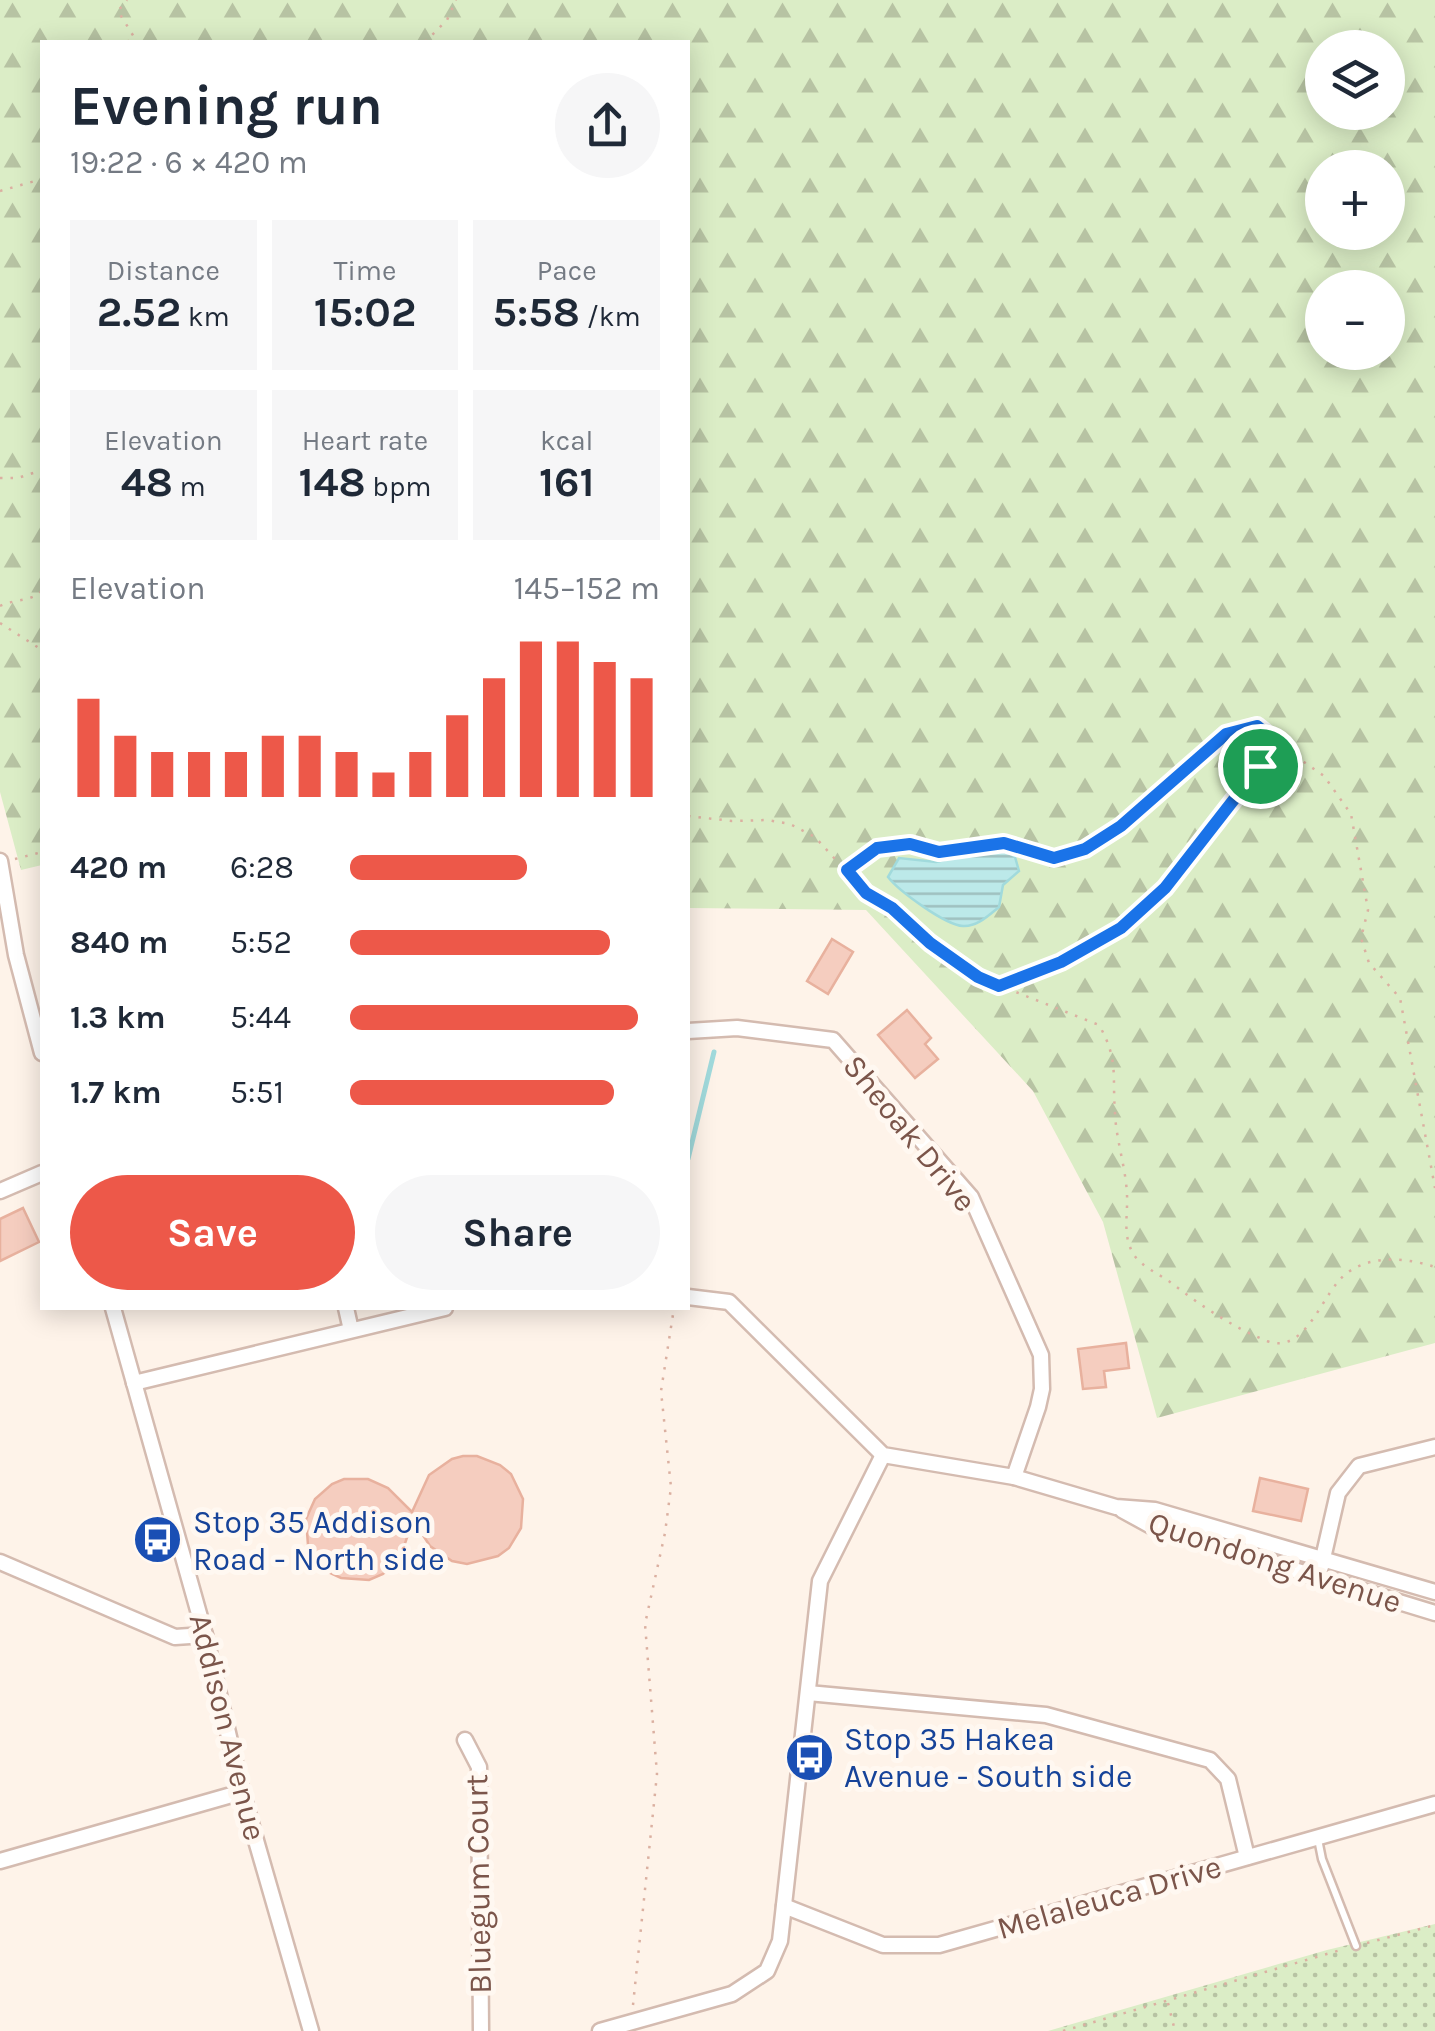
<!DOCTYPE html>
<meta charset="utf-8">
<style>
:root{--surface:#fff;--page:#f6f6f7;--text:#1f2937;--muted:#747a83;--accent:#ed5849}
body{margin:0;font-family:Karla,sans-serif;background:var(--page);color:var(--text);height:100vh;display:flex;flex-direction:column;font-size:38px;white-space:nowrap}
*{box-sizing:border-box;margin:0}
p{font-size:32px;color:var(--muted)}
.icon{flex:none;width:55px;height:55px;fill:none;stroke:currentColor;stroke-width:2;stroke-linecap:round;stroke-linejoin:round}
.map{position:relative;flex:1;overflow:hidden}
.panel{position:absolute;left:40px;top:40px;width:650px;height:1270px;display:flex;flex-direction:column;background:var(--surface);border-radius:0px;box-shadow:0 5px 25px #0003}
.panel>*{flex:none}
.tools{position:absolute;left:1305px;top:30px;display:grid;gap:20px}
.tools a{display:grid;place-items:center;width:100px;height:100px;border-radius:50%;background:var(--surface);box-shadow:0 5px 25px #0003;font-size:50px}
.pin{position:absolute;display:grid;place-items:center;width:85px;height:85px;color:#fff;margin:-42px;border:5px solid #fff;border-radius:50%;box-shadow:0 2px 10px #0007}
.round{display:grid;place-items:center;flex:none;width:105px;height:105px;border-radius:52px;background:var(--page)}
.summary{display:flex;align-items:center;justify-content:space-between;height:170px;padding:0 30px}
h1{font-size:55px;font-weight:700;line-height:75px}
.figures{display:grid;grid-template-columns:repeat(3,1fr);gap:15px;height:170px;padding:10px 30px}
.figures div{display:grid;align-content:center;border-radius:0px;background:var(--page);text-align:center}
.figures b{font-size:42px;font-weight:700}
.figures small{font-size:28px;font-weight:400}
.figures p{font-size:28px}
.chart{height:280px;padding:20px 30px}
.chart p{display:flex;justify-content:space-between}
.chart svg{width:100%;height:180px;margin-top:10px;stroke:var(--accent);stroke-width:6}
.action{display:flex;gap:20px;margin-top:auto;padding:20px 30px}
.action a{flex:1;height:115px;border-radius:60px;background:var(--accent);color:#fff;font-size:40px;font-weight:700;line-height:115px;text-align:center}
.action a+a{background:var(--page);color:var(--text)}
ul{padding:0 30px;list-style:none;font-size:32px}
li{display:grid;grid-template-columns:160px 120px 1fr;align-items:center;height:75px}
li i{height:25px;border-radius:12px;background:var(--accent)}
.map>svg:first-child{display:block}
</style>
<div class="map">
<svg width="1435" height="2031" viewBox="0 0 1435 2031">
<defs>
<pattern id="forest-firs" width="22" height="20" patternUnits="userSpaceOnUse" patternTransform="scale(2.5)"><rect width="22" height="20" fill="#dbedc6"/><path d="M5 1l3.5 6h-7zM16 11l3.5 6h-7z" fill="#b7c3a3"/></pattern>
<pattern id="park-dots" width="8" height="8" patternUnits="userSpaceOnUse" patternTransform="scale(2.5)"><rect width="8" height="8" fill="#dbedc6"/><path d="M2 2h.1M6 6h.1" fill="none" stroke="#b7c3a3" stroke-width="1.8" stroke-linecap="round"/></pattern>
<pattern id="water-rules" width="6" height="5" patternUnits="userSpaceOnUse" patternTransform="scale(2.5)"><rect width="6" height="5" fill="#bce9e9"/><path d="M0 2.5h6" fill="none" stroke="#9ec0bf"/></pattern>
</defs>
<rect width="100%" height="100%" fill="#fef3e9"/>
<path fill="url(#forest-firs)" fill-rule="evenodd" d="M0,0h1435v1343l-278,75 -54,-196 -70,-131 -167,-181 -178,-2v-866h-646v823l-21,5 -21,-78zM1322,48h66v64h-66zM1322,168h66v64h-66zM1322,288h66v64h-66z"/>
<polygon fill="url(#park-dots)" points="1435,1924 1435,2031 1048,2031 1327,1950"/>
<path fill="url(#water-rules)" stroke="#a1dadc" stroke-width="2.5" d="M989,850h16l10,7 4,14 -16,14 -4,22c-10,8 -22,20 -36,19 -18,-1 -64,-35 -75,-49l11,-19 37,4z"/>
<g fill="none" stroke-linecap="round" stroke-linejoin="round">
<polyline stroke="#a1dadc" stroke-width="5" points="688,1159 714,1052"/>
</g>
<g fill="#f5cdbf" stroke="#e8b19e" stroke-width="2.5">
<polygon points="832,939 853,952 828,994 807,981"/>
<polygon points="907,1010 931,1038 925,1044 938,1059 915,1078 878,1035"/>
<polygon points="23,1208 39,1242 0,1261 0,1219"/>
<polygon points="1126,1343 1129,1368 1104,1371 1106,1387 1083,1389 1078,1349"/>
<polygon points="463,1456 477,1456 500,1465 511,1474 523,1499 521,1528 509,1548 498,1556 467,1564 452,1561 430,1546 413,1520 400,1558 383,1574 369,1580 341,1578 328,1572 313,1556 308,1545 306,1519 315,1499 332,1484 344,1479 368,1479 388,1488 412,1512 429,1475 452,1459"/>
<polygon points="1260,1478 1308,1489 1301,1521 1253,1511"/>
</g>
<g fill="none" stroke-linecap="round" stroke-linejoin="round">
<defs>
<polyline id="service" points="1318,1839 1322,1859 1356,1946"/>
<g id="minor">
<polyline points="0,861 16,955 42,1053"/>
<polyline points="688,1031 737,1028 833,1040 971,1197 1041,1355 1042,1389 1038,1407 1014,1477"/>
<polyline points="0,1191 42,1173"/>
<polyline points="688,1297 729,1302 883,1455 1014,1477 1116,1507 1155,1510 1435,1592"/>
<polyline points="113,1308 205,1635 242,1792 311,2031"/>
<polyline points="346,1308 351,1330"/>
<polyline points="134,1383 445,1308"/>
<polyline points="1122,1510 1153,1527 1435,1613"/>
<polyline points="0,1562 175,1637 205,1635"/>
<polyline points="1321,1567 1338,1493 1359,1466 1435,1447"/>
<polyline points="808,1693 1046,1715 1210,1760 1228,1779 1247,1857"/>
<polyline points="465,1740 479,1767 481,2031"/>
<polyline points="0,1861 242,1792"/>
<polyline points="784,1906 883,1945 939,1945 1435,1804"/>
<polyline points="600,2031 732,1994 767,1971 780,1941 820,1581 883,1455"/>
</g>
</defs>
<use href="#service" stroke="#d4bbb0" stroke-width="11"/>
<use href="#minor" stroke="#d4bbb0" stroke-width="19"/>
<g stroke="#dbb0a1" stroke-width="2.5" stroke-dasharray="2.5 8" stroke-linecap="butt">
<polyline points="127,42 134,37 118,11 127,0"/>
<polyline points="425,42 447,20 456,0"/>
<polyline points="0,191 42,179"/>
<polyline points="0,478 18,478 42,470"/>
<path d="M0,606c14,-7 30,-4 42,-15"/>
<polyline points="0,623 42,650"/>
<path d="M688,816l44,5 35,-1 23,4 25,13 51,56 26,15 37,35 49,34 121,48c20,35 13,50 16,88 1,27 11,55 12,82 1,21 -5,41 7,60 8,12 25,19 36,27 30,23 62,45 97,59 40,15 55,-50 80,-68 26,-19 60,-15 88,-6"/>
<polyline points="15,859 42,852"/>
<polyline points="849,869 877,848 910,844 939,852 1004,843 1054,858 1085,849 1121,826 1226,734 1257,726 1288,750"/>
<polyline points="1000,985 1061,963 1121,928 1165,888 1261,766 1288,751 1324,776 1351,814 1368,910 1361,938 1369,963 1400,998 1435,1188"/>
<polyline points="1367,1943 1435,1925"/>
<polyline points="1168,2003 1175,2031"/>
<polyline points="633,2005 657,1774 645,1624 665,1533 671,1487 661,1391 674,1308"/>
<polyline points="1063,2031 1344,1949"/>
</g>
<use href="#service" stroke="#fff" stroke-width="6"/>
<use href="#minor" stroke="#fff" stroke-width="14"/>
</g>
<g fill="none" stroke-linecap="round" stroke-linejoin="round">
<defs>
<polygon id="route" points="1257,726 1288,751 1260,766 1165,888 1121,928 1061,962 999,986 978,977 930,943 892,908 866,893 847,870 877,848 910,844 939,852 1004,843 1054,858 1085,849 1121,826 1226,734"/>
</defs>
<use href="#route" stroke="#fff" stroke-width="20"/>
<use href="#route" stroke="#1a73e8" stroke-width="12"/>
</g>
<defs>
<symbol id="bus-disc" viewBox="-11 -11 22 22"><circle r="9.5" fill="#1a4fb4" stroke="#fff8f1"/><path d="M-5-6H5V4H4V6H2V4H-2V6H-4V4H-5ZM-3.5-4V0h7V-4ZM-3.5 1.2v1.5H-2V1.2ZM2 1.2v1.5H3.5V1.2Z" fill="#fff"/></symbol>
</defs>
<g fill-rule="evenodd">
<use href="#bus-disc" x="130" y="1512" width="55" height="55"/>
<use href="#bus-disc" x="782" y="1730" width="55" height="55"/>
</g>
<g text-anchor="middle" stroke-width="10" stroke-linejoin="round" paint-order="stroke">
<g font-size="32" fill="#7b554a" stroke="#fff8f1">
<text transform="translate(910 1133) rotate(51)" y="11">Sheoak Drive</text>
<text transform="translate(1275 1562) rotate(18)" y="11">Quondong Avenue</text>
<text transform="translate(228 1727) rotate(76)" y="11">Addison Avenue</text>
<text transform="translate(478 1884) rotate(-91)" y="11">Bluegum Court</text>
<text transform="translate(1109 1897) rotate(-16)" y="11">Melaleuca Drive</text>
</g>
<g font-size="32" fill="#164399" stroke="#fff8f1" text-anchor="start">
<text x="193" y="1533">Stop 35 Addison<tspan x="193" dy="37">Road - North side</tspan></text>
<text x="844" y="1750">Stop 35 Hakea<tspan x="844" dy="37">Avenue - South side</tspan></text>
</g>
</g>
</svg>
<div class="tools">
<a><svg class="icon" aria-label="layers" viewBox="0 0 24 24"><path d="M12 4l9 5-9 5-9-5zM3 14l9 5 9-5"/></svg></a>
<a>+</a>
<a>−</a>
</div>
<div class="pin" style="left:1260px;top:766px;background:#1e9e55"><svg class="icon" aria-label="arrive" viewBox="0 0 24 24"><path d="M6 21V4h12l-3 4 3 4H6"/></svg></div>
<section class="panel">
<div class="summary"><div><h1>Evening run</h1><p>19:22 · 6 × 420 m</p></div><a class="round"><svg class="icon" aria-label="share" viewBox="0 0 24 24"><path d="M12 15V3M7 8l5-5 5 5M5 13v7h14v-7"/></svg></a></div>
<div class="figures">
<div><p>Distance</p><b>2.52<small> km</small></b></div>
<div><p>Time</p><b>15:02</b></div>
<div><p>Pace</p><b>5:58<small> /km</small></b></div>
</div>
<div class="figures">
<div><p>Elevation</p><b>48<small> m</small></b></div>
<div><p>Heart rate</p><b>148<small> bpm</small></b></div>
<div><p>kcal</p><b>161</b></div>
</div>
<div class="chart"><p><span>Elevation</span>145–152 m</p>
<svg viewBox="0 0 160 44" preserveAspectRatio="none"><path d="M5 44V20M15 44V29M25 44V33M35 44V33M45 44V33M55 44V29M65 44V29M75 44V33M85 44V38M95 44V33M105 44V24M115 44V15M125 44V6M135 44V6M145 44V11M155 44V15"/></svg>
</div>
<ul>
<li><b>420 m</b>6:28<i style="width:57%"></i></li>
<li><b>840 m</b>5:52<i style="width:84%"></i></li>
<li><b>1.3 km</b>5:44<i style="width:93%"></i></li>
<li><b>1.7 km</b>5:51<i style="width:85%"></i></li>
</ul>
<div class="action"><a>Save</a><a>Share</a></div>
</section>
</div>
